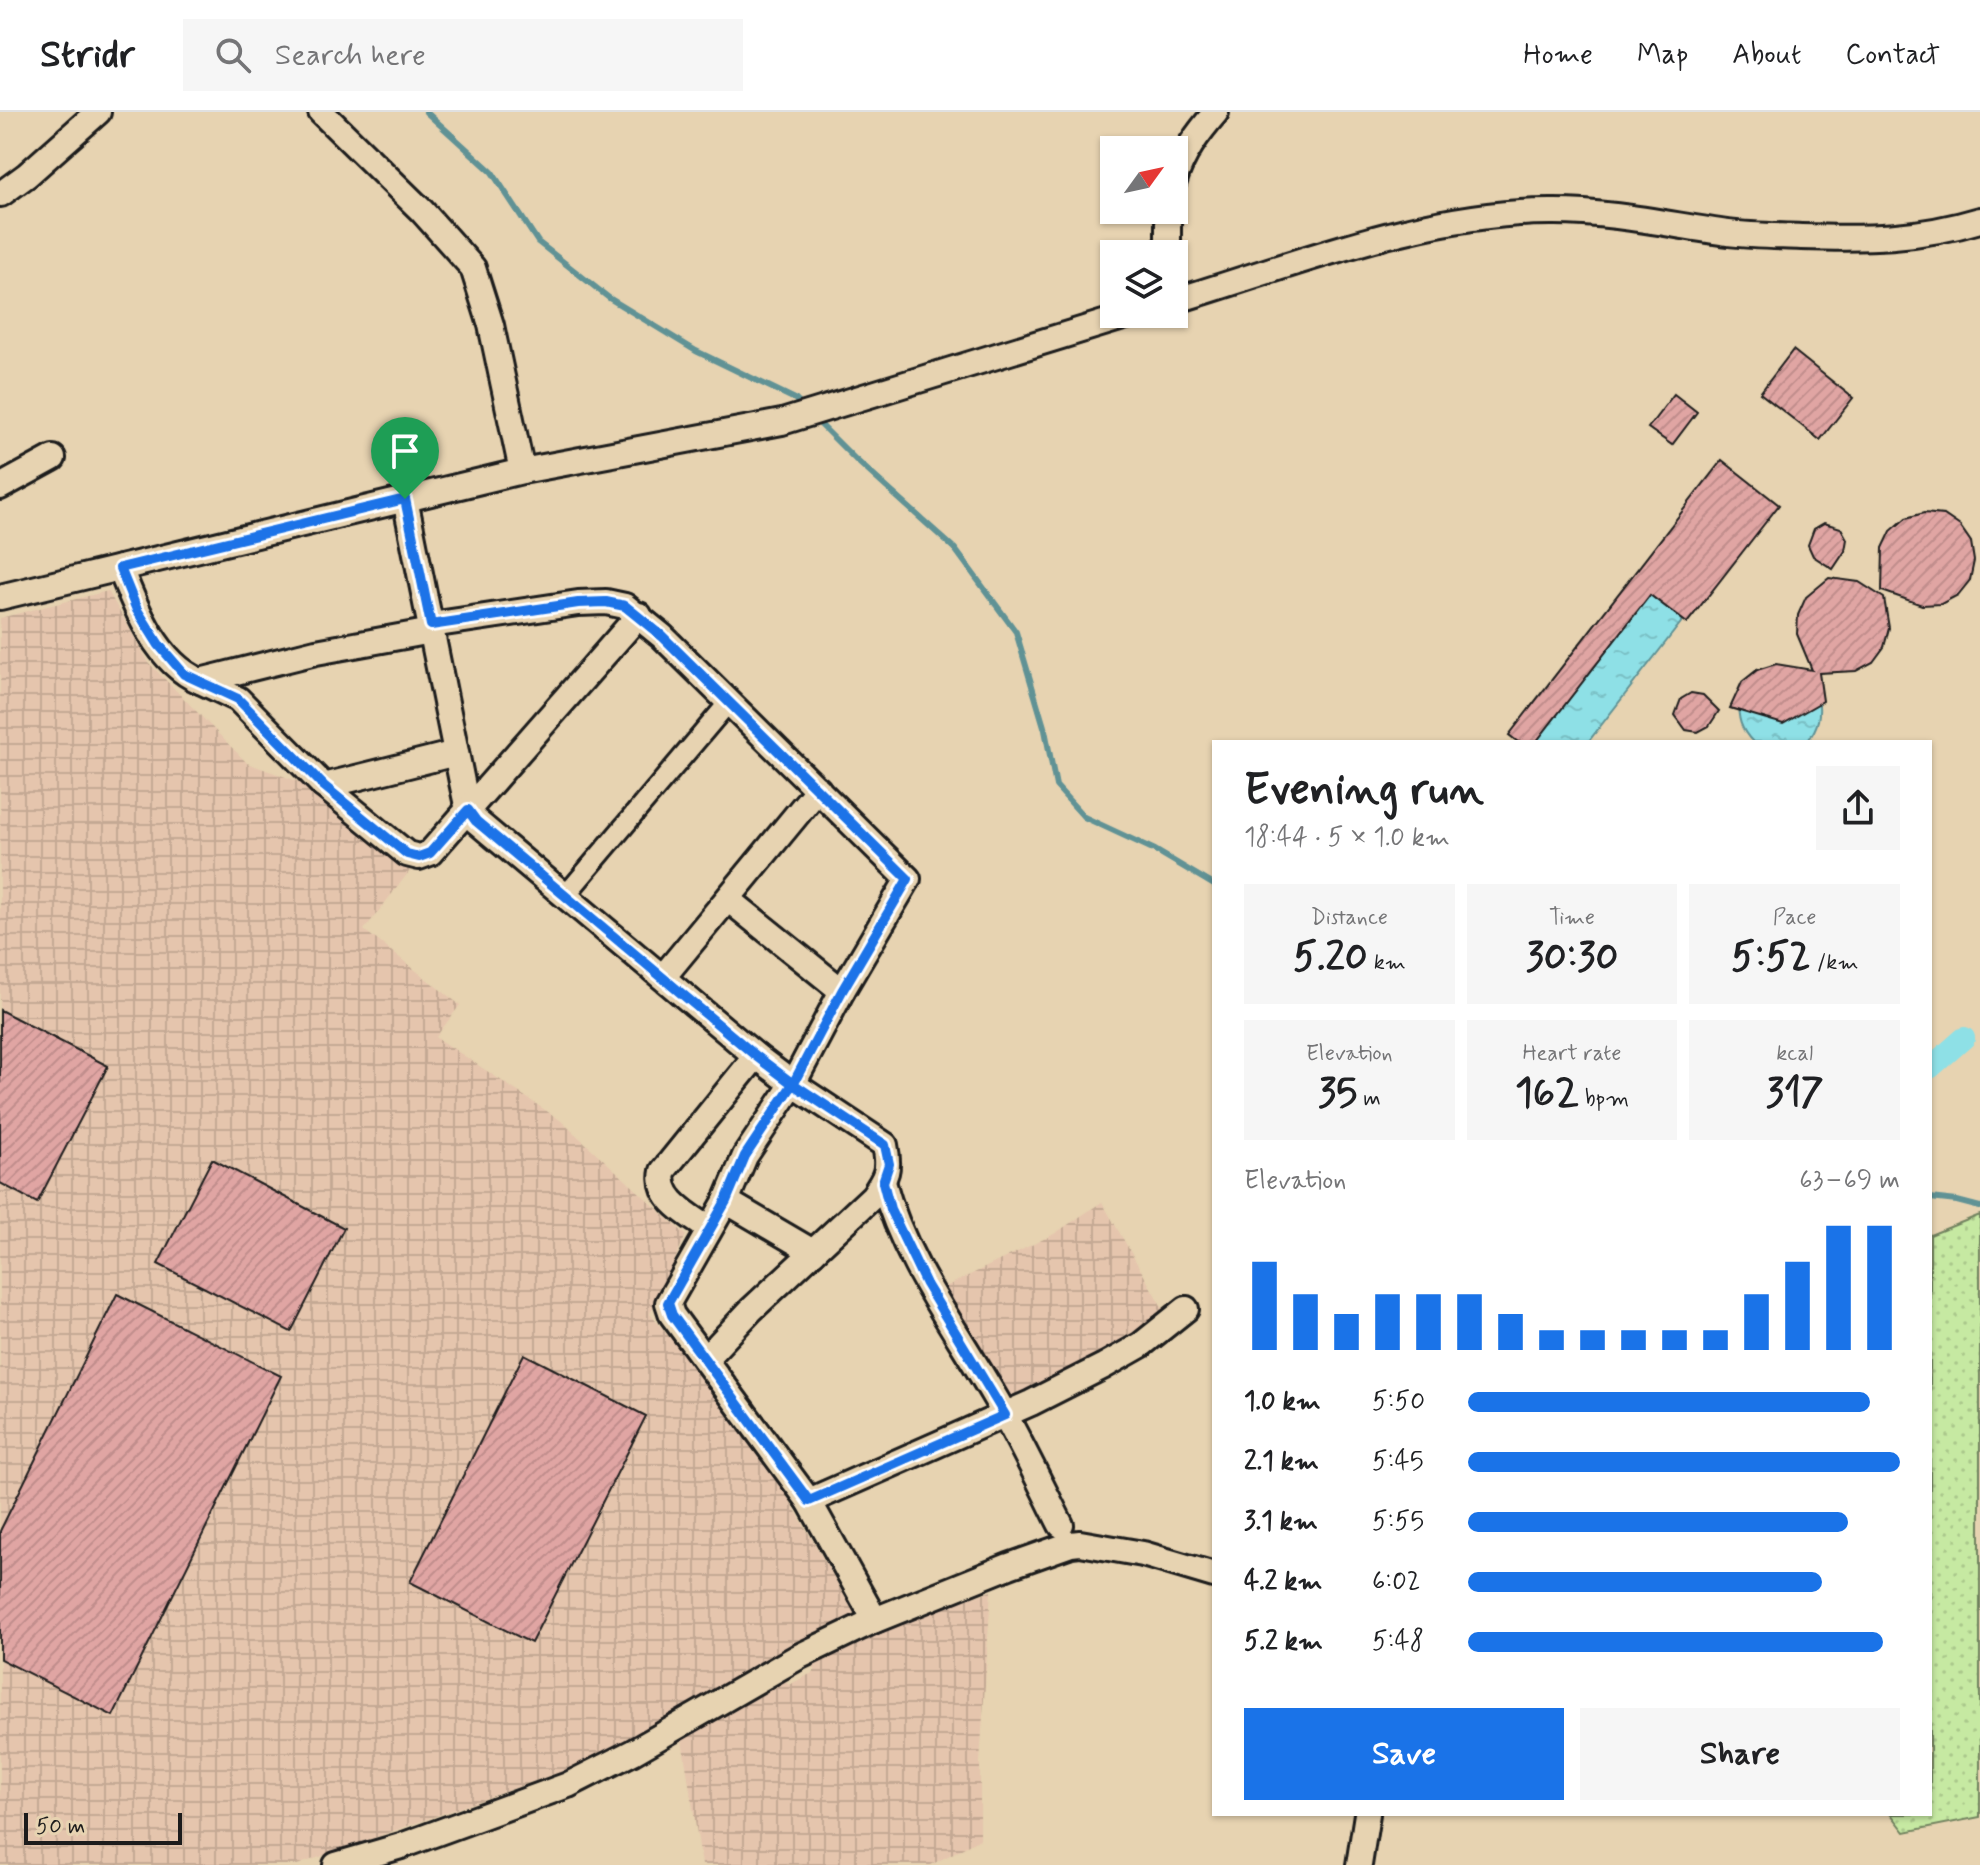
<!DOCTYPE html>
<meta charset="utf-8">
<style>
:root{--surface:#fff;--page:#f6f6f6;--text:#202124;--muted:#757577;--line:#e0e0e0;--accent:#1a73e8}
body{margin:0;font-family:Mynerve,sans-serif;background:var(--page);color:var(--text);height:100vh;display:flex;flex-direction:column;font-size:30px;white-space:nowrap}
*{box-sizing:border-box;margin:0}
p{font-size:26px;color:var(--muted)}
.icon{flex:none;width:44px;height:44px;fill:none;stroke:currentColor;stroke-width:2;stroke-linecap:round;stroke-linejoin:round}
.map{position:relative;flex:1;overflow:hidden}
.drawer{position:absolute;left:1212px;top:628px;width:720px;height:1076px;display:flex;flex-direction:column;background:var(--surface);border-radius:0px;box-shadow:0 2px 6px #0004}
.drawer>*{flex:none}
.needle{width:52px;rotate:57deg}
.fabs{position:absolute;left:1100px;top:24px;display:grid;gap:16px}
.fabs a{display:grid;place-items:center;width:88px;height:88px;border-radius:0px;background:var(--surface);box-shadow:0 2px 6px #0004;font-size:40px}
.scale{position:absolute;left:24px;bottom:20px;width:158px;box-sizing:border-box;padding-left:8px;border:4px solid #1c1c1c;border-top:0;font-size:22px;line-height:28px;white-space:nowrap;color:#1c1c1c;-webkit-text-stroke:6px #e7d3b1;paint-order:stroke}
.pin{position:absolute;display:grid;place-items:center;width:68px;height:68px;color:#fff;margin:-82px -34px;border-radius:50% 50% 50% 0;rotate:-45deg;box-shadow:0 0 8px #0007}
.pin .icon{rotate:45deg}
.round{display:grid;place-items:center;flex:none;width:84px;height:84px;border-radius:0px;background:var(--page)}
.summary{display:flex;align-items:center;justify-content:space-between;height:136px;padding:0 32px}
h1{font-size:44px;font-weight:700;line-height:60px}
.figures{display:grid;grid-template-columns:repeat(3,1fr);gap:12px;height:136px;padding:8px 32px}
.figures div{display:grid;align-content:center;border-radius:0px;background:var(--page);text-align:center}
.figures b{font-size:40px;font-weight:700}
.figures small{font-size:22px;font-weight:400}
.figures p{font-size:22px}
.chart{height:224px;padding:16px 32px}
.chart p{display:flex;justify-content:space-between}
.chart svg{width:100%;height:144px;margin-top:8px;stroke:var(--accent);stroke-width:6}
.cta{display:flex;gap:16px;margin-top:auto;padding:16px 32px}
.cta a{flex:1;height:92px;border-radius:0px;background:var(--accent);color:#fff;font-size:32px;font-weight:700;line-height:92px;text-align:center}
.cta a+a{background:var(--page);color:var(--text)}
ul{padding:0 32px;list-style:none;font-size:26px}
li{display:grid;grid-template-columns:128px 96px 1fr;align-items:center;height:60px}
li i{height:20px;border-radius:10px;background:var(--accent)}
header{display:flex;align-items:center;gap:48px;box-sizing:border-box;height:112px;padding:0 40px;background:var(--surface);border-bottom:2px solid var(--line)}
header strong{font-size:38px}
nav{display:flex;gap:44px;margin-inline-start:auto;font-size:28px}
.search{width:560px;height:72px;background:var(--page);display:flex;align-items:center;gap:20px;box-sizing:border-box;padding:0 28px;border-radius:0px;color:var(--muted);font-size:30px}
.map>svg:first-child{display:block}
</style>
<header>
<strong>Stridr</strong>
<div class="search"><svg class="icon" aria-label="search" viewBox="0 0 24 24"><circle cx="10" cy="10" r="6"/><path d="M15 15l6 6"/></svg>Search here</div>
<nav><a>Home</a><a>Map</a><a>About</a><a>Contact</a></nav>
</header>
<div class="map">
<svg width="1980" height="1753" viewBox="0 0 1980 1753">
<defs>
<pattern id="industrial-grid" width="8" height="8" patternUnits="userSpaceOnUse" patternTransform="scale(2)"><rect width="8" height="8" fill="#e5c5ad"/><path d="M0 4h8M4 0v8" fill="none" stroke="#c4a994"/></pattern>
<pattern id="grass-dots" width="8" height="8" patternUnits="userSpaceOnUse" patternTransform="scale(2)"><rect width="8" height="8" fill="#c6e9a2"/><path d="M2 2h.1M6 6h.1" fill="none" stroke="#aac78b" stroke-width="1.8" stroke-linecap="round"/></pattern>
<pattern id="water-ripples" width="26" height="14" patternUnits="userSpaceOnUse" patternTransform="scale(2)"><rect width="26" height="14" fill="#8ee0e6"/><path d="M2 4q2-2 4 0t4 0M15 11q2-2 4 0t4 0" fill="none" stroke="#7ac0c5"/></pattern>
<pattern id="building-hatch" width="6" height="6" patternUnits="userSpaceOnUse" patternTransform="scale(2)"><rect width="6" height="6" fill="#e0a5a3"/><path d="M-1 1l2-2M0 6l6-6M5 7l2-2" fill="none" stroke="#c08d8c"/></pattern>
</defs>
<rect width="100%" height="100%" fill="#e7d3b1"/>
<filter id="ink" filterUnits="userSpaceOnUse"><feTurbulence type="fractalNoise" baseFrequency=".0125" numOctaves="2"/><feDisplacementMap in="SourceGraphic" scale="16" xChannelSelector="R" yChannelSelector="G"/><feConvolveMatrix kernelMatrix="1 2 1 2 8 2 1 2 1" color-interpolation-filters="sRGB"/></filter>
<g filter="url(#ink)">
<g fill="url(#industrial-grid)">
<polygon points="108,479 149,551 247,651 305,672 412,756 364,818 460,893 436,925 560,1008 686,1123 650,1202 699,1259 782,1375 855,1502 846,1512 788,1534 685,1597 586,1651 297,1753 0,1753 0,506"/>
<polygon points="1102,1090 1166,1202 1127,1234 1005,1287 939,1178 1054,1122"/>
<polygon points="991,1479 980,1650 980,1727 931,1753 702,1753 681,1622 779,1565 789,1573 814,1560 814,1547 879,1516"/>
</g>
<polygon fill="url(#grass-dots)" stroke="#71825f" stroke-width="2" points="1980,1103 1980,1705 1905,1720 1891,1702 1930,1702 1930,1123"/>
<g fill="url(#water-ripples)" stroke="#609295" stroke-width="2">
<polygon points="1650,483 1683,508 1588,630 1536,630"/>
<path d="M1818,583c3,20 1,31 -11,47h-54c-13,-13 -15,-24 -15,-42z"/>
</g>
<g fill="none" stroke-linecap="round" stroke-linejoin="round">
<g stroke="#609295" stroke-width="6">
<polyline points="426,0 492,60 538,130 609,186 696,239 795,287 805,297"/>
<polyline points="813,305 855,347 955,437 1016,520 1045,618 1056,674 1084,705 1155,738 1214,773"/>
<polyline points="1930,952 1935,952"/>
<polyline points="1930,1086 1957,1089 1980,1095"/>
</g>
<polyline stroke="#8ee0e6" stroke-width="22" points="1930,956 1964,926"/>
</g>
<g fill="url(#building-hatch)" stroke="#1c1c1c" stroke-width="2">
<polygon points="1793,238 1853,286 1820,328 1760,281"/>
<polygon points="1674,282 1697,300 1672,333 1648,316"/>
<polygon points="1722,348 1779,393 1687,511 1650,483 1536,630 1518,630 1509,623"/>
<polygon points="1924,401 1944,403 1960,414 1971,430 1974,449 1970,468 1958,483 1941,492 1922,493 1882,479 1883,436 1891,419 1906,406"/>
<polygon points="1824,411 1841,416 1847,427 1845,439 1833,457 1813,444 1808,433 1814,417"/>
<polygon points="1829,466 1859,470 1884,486 1889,516 1884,535 1873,550 1856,559 1819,561 1823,589 1783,612 1730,596 1742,570 1757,558 1776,552 1812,558 1797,522 1798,503 1806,485"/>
<polygon points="1691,581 1703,583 1719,599 1709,614 1698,620 1686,618 1675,603 1681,587"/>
<polygon points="0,898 108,954 37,1091 0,1071"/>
<polygon points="212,1047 344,1116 291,1220 158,1152"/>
<polygon points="117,1182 281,1264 113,1604 0,1547 0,1419"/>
<polygon points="524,1242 646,1304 531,1531 410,1470"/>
</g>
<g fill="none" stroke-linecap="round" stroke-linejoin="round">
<defs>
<polyline id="pedestrian" points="565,784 729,590"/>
<g id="minor">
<polyline points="321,0 422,99 473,156 491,213 522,359"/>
<path d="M1174,69c8,-27 24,-48 42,-69"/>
<polyline points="1,82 27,63 98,0"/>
<polyline points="1168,142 1168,98"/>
<path d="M1174,189c123,-37 251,-90 381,-89 58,0 115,13 173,21 24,3 49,3 73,4 65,2 116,2 179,-17"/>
<polyline points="0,375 53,346"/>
<path d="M405,387l57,283 6,28 8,11 280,235 37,28 92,61c5,24 2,31 -12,51l-122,114 -46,49"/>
<path d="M120,456c16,41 37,95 80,113l116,-29 116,-21"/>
<polyline points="0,485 522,359 782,310 1133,202"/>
<polyline points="431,513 578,491 606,490 625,494 662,524 908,767 842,879 793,972 745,1044 726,1089 668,1191 672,1203 809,1389 875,1508"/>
<polyline points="200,569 238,587 324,674 407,742 419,745 430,741 639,503"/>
<polyline points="324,674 456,641"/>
<polyline points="728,787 842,879"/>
<polyline points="663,865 818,677"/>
<path d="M883,1070c21,78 70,143 110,212 25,42 46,87 68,131"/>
<polyline points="726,1089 813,1140"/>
<path d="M709,1117c-20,-14 -52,-30 -46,-58l93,-115"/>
<polyline points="809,1389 1031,1291 1104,1254 1141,1233 1186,1197"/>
<polyline points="336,1753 401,1734 568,1673 633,1640 798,1545 875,1508 1009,1454 1071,1432 1080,1431 1143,1442 1214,1463"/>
<polyline points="1359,1753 1367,1702"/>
</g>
</defs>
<use href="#pedestrian" stroke="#1c1c1c" stroke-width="24"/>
<use href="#minor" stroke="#1c1c1c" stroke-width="30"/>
<use href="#pedestrian" stroke="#e7d3b1" stroke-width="18"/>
<use href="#minor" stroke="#e7d3b1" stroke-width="24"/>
</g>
</g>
<g fill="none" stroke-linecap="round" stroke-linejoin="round" filter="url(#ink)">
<defs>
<polyline id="route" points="405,387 120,456 137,498 159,533 184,562 238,587 324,674 407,742 419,745 430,741 468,698 476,709 756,944 793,972 745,1044 726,1089 668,1191 672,1203 809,1389 1005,1303 926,1172 890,1097 883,1070 889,1052 885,1033 793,972 842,879 908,767 662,524 625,494 606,490 578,491 431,513 405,387"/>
</defs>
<use href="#route" stroke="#fff" stroke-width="16"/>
<use href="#route" stroke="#1a73e8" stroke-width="10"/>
</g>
</svg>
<div class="fabs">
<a><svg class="needle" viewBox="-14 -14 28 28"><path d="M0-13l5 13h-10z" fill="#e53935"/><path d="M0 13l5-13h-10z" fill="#757577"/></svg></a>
<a><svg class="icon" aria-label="layers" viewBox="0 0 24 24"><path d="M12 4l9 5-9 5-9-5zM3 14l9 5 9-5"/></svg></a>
</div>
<div class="scale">50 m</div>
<div class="pin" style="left:405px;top:387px;background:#1e9e55"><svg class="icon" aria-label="arrive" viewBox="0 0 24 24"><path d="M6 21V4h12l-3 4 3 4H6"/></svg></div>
<section class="drawer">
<div class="summary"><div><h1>Evening run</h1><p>18:44 · 5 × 1.0 km</p></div><a class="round"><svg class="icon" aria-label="share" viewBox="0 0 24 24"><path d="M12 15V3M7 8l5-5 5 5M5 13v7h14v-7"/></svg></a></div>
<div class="figures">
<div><p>Distance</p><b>5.20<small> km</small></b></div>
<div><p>Time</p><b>30:30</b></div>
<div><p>Pace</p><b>5:52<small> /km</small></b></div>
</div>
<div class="figures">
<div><p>Elevation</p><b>35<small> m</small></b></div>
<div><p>Heart rate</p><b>162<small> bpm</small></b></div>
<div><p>kcal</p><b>317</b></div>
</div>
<div class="chart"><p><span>Elevation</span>63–69 m</p>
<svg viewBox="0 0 160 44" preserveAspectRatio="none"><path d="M5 44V17M15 44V27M25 44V33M35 44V27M45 44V27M55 44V27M65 44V33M75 44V38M85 44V38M95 44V38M105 44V38M115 44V38M125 44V27M135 44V17M145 44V6M155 44V6"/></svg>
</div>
<ul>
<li><b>1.0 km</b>5:50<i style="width:93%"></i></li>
<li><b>2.1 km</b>5:45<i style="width:100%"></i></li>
<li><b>3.1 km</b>5:55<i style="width:88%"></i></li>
<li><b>4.2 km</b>6:02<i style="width:82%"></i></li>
<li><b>5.2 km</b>5:48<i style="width:96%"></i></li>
</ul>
<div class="cta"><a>Save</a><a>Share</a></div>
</section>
</div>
